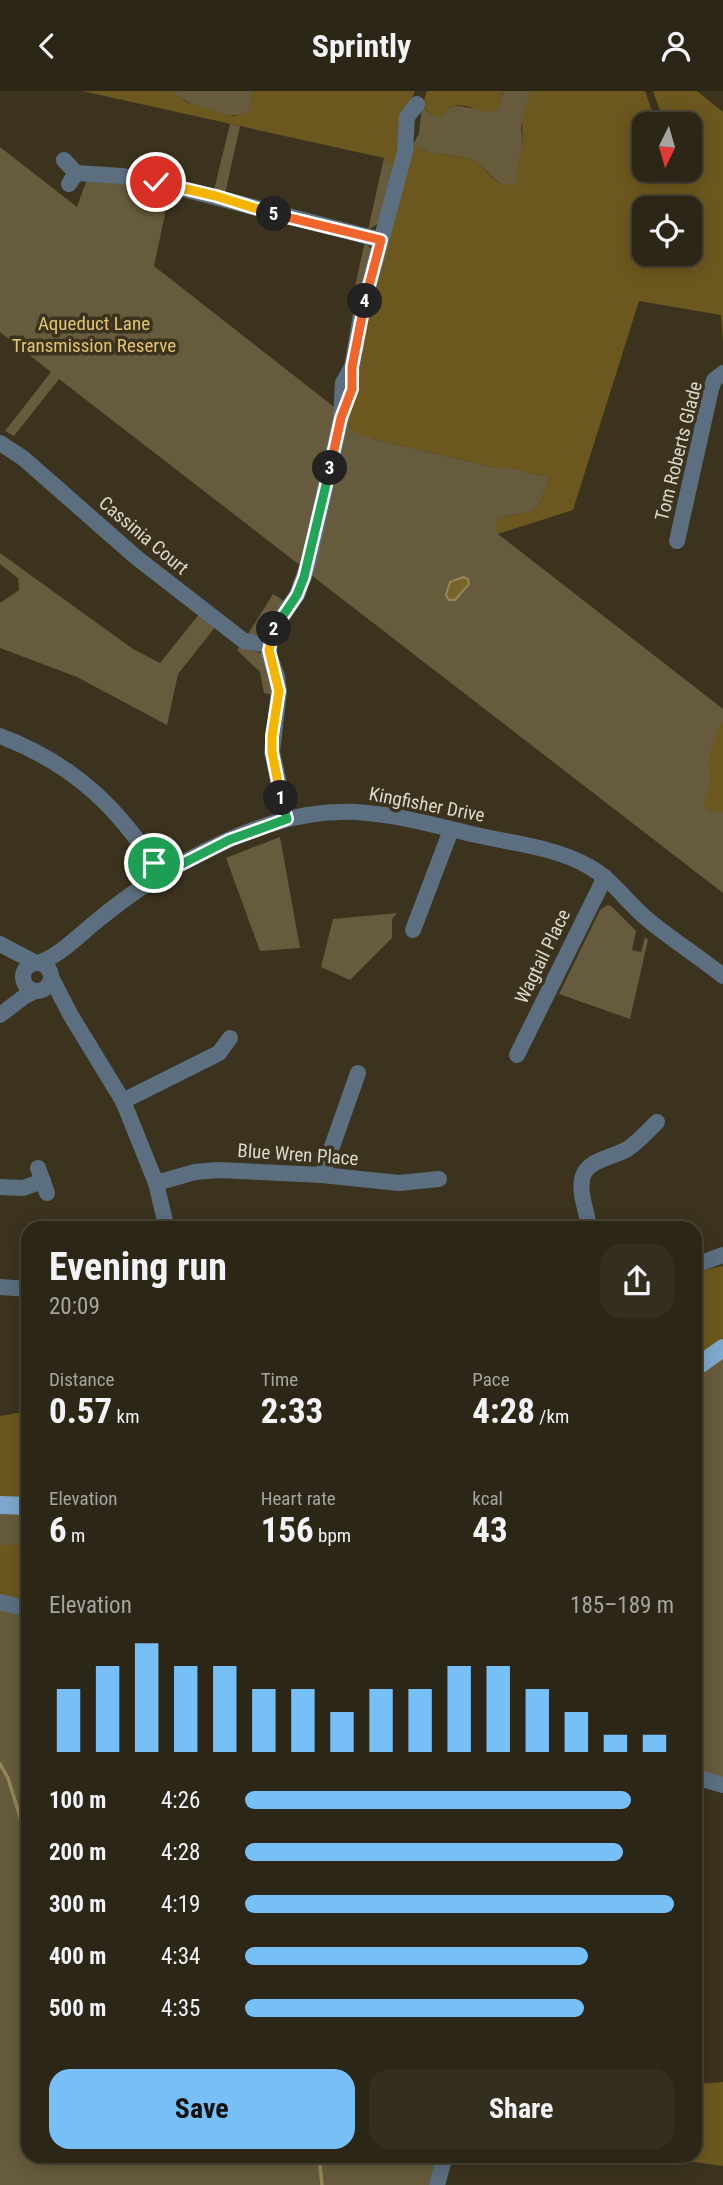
<!DOCTYPE html>
<meta charset="utf-8">
<style>
:root{--surface:#2c2616;--page:#342e1f;--text:#f1f3f6;--muted:#a6a5a1;--line:#484335;--accent:#77bff7}
body{margin:0;font-family:"Roboto Condensed",sans-serif;background:var(--page);color:var(--text);height:100vh;display:flex;flex-direction:column;font-size:26px;white-space:nowrap}
*{box-sizing:border-box;margin:0}
p{font-size:23px;color:var(--muted)}
.icon{flex:none;width:38px;height:38px;fill:none;stroke:currentColor;stroke-width:2;stroke-linecap:round;stroke-linejoin:round}
.map{position:relative;flex:1;overflow:hidden}
.drawer{position:absolute;left:21px;top:1130px;width:681px;height:942px;display:flex;flex-direction:column;background:var(--surface);border-radius:21px;box-shadow:0 4px 18px #0003,0 0 0 2px var(--line)}
.drawer>*{flex:none}
.needle{width:46px;rotate:185deg}
.tools{position:absolute;left:632px;top:21px;display:grid;gap:14px}
.tools a{display:grid;place-items:center;width:70px;height:70px;border-radius:14px;background:var(--surface);box-shadow:0 4px 18px #0003,0 0 0 2px var(--line);font-size:35px}
.pin{position:absolute;display:grid;place-items:center;width:60px;height:60px;color:#fff;margin:-30px;border:4px solid #fff;border-radius:50%;box-shadow:0 2px 7px #0007}
.km{position:absolute;width:35px;height:35px;margin:-18px;border-radius:50%;background:#222;color:#fff;font-size:19px;line-height:35px;text-align:center}
.round{display:grid;place-items:center;flex:none;width:74px;height:74px;border-radius:21px;background:var(--page)}
.summary{display:flex;align-items:center;justify-content:space-between;height:119px;padding:0 28px}
h1{font-size:38px;font-weight:700;line-height:52px}
.figures{display:grid;grid-template-columns:repeat(3,1fr);gap:10px;height:119px;padding:7px 28px}
.figures div{display:grid;align-content:center}
.figures b{font-size:35px;font-weight:700}
.figures small{font-size:19px;font-weight:400}
.figures p{font-size:19px}
.chart{height:196px;padding:14px 28px}
.chart p{display:flex;justify-content:space-between}
.chart svg{width:100%;height:126px;margin-top:7px;stroke:var(--accent);stroke-width:6}
.primary-button{display:flex;gap:14px;margin-top:auto;padding:14px 28px}
.primary-button a{flex:1;height:80px;border-radius:21px;background:var(--accent);color:#111;font-size:28px;font-weight:700;line-height:80px;text-align:center}
.primary-button a+a{background:var(--page);color:var(--text)}
ul{padding:0 28px;list-style:none;font-size:23px}
li{display:grid;grid-template-columns:112px 84px 1fr;align-items:center;height:52px}
li i{height:18px;border-radius:9px;background:var(--accent)}
header{display:flex;justify-content:space-between;align-items:center;height:91px;padding:0 28px;background:var(--surface);font-size:32px;font-weight:700}
.map>svg:first-child{display:block}
</style>
<header><svg class="icon" aria-label="back" viewBox="0 0 24 24"><path d="M15 5l-7 7 7 7"/></svg>Sprintly<svg class="icon" aria-label="person" viewBox="0 0 24 24"><circle cx="12" cy="8" r="4"/><path d="M4 21q1-7 8-7t8 7"/></svg></header>
<div class="map">
<svg width="723" height="2094" viewBox="0 0 723 2094">
<rect width="100%" height="100%" fill="#3b331e"/>
<g fill="#665b3c">
<path d="M172,0h81l-4,21c-21,10 -61,-6 -77,-21z"/>
<path d="M502,0h28l-9,37 2,17 -6,24v14c-17,8 -25,-8 -36,-17 -15,-13 -36,-9 -53,-14 -5,-2 -9,-5 -15,-7l6,-12 3,-27 9,9 11,1c11,-17 20,-7 35,-8 8,0 19,-9 26,-13z"/>
<polygon points="230,33 240,35 225,103 214,99"/>
<polygon points="0,56 77,116 87,88 113,89 170,99 154,175 338,319 301,475 59,288 14,345 5,340 51,281 0,241"/>
<polygon points="384,67 395,76 379,132 368,139"/>
<polygon points="365,150 371,158 358,210 352,209"/>
<polygon points="348,328 373,348 498,377 512,377 540,385 542,383 550,385 539,415 529,421 504,426 498,443 723,618 723,802 311,484"/>
<polygon points="0,462 133,558 160,572 200,522 216,535 178,583 167,634 77,586 0,557 0,512 19,499 18,487 0,473"/>
<polygon points="273,503 286,511 263,545 246,546"/>
<polygon points="241,554 262,563 271,584 274,604 264,602 260,581 237,559"/>
<polygon points="280,746 300,857 260,860 226,767"/>
<polygon points="607,814 611,815 636,840 632,859 641,861 645,846 648,849 630,928 559,903 600,819"/>
<polygon points="397,822 392,828 392,847 350,889 321,876 333,828"/>
<polygon points="723,1267 723,1689 695,1682 695,1286"/>
<rect x="0" y="1421" width="28" height="33"/>
<polygon points="0,1515 28,1522 28,2065 441,2065 434,2094 0,2094"/>
</g>
<g fill="#6c581e" fill-rule="evenodd">
<polygon points="82,0 172,0 186,11 210,19 233,25 249,21 253,0 415,0 405,23 395,76 386,73 384,67"/>
<path d="M427,0h75c1,8 -1,16 -9,21 -18,1 -37,-18 -51,4l-8,1 -12,-11z"/>
<path d="M530,0h115l8,23 6,10h-15v46h46v-23l7,4 5,-4 -12,-8v-15h-22l-8,-13 -7,-20h44l26,21v231l-2,-28 -82,-14 -66,209 -75,24 -3,-9 4,-7 30,-6 10,-6 11,-30 -8,-2 -2,2 -28,-8h-14l-125,-29 -20,-7 -5,-8v-5l8,-26 4,-45 53,-203c6,2 10,5 15,7 17,5 38,1 53,14 10,9 19,26 36,16v-13l6,-24 -1,-25zM644,117h46v46h-46z"/>
<polygon points="723,628 723,721 710,721 703,714 711,691 709,671 712,654"/>
<polygon points="723,1175 723,1247 695,1269 695,1181"/>
<polygon points="28,1320 28,1408 0,1407 0,1325"/>
<polygon points="0,1454 28,1454 28,1513 0,1505"/>
<polygon points="723,1991 723,2075 687,2070 674,2065 695,2065 695,1993"/>
</g>
<polygon fill="#78642b" stroke="#96875b" stroke-width="2" points="463,486 468,488 469,493 455,509 449,509 446,504 450,491"/>
<g fill="none" stroke-linecap="round" stroke-linejoin="round">
<g stroke="#96875b" stroke-width="3.5">
<polyline points="0,1673 8,1687 28,1752"/>
<polyline points="319,2065 322,2094"/>
</g>
<g stroke="#5b6f80" stroke-width="16">
<polyline points="64,69 76,82 69,93"/>
<polyline points="76,82 123,85 156,91 381,149"/>
<polyline points="352,284 352,276 361,224 405,61 407,26 417,13"/>
<polyline points="0,352 23,367 137,467 244,550 269,554"/>
<polyline points="677,450 711,298 714,289 723,282"/>
<path d="M0,645c74,28 119,72 161,138"/>
<polyline points="287,728 272,661 279,600 277,585 269,564 269,554 274,537 297,504 308,474 341,327 343,292 352,276"/>
<polyline points="413,839 451,739"/>
<polyline points="0,853 36,872"/>
<path d="M38,872c23,-8 41,-28 60,-43 27,-22 56,-43 88,-59 55,-30 117,-55 181,-48 38,3 77,15 114,23 36,8 75,12 107,30 24,13 38,35 59,53 24,20 51,37 76,57"/>
<circle cx="37" cy="886" r="14"/>
<polyline points="51,886 70,923 123,1010 156,1092 167,1138"/>
<polyline points="0,924 25,905 35,900"/>
<polyline points="517,964 605,786"/>
<polyline points="123,1010 219,962 230,947"/>
<polyline points="38,1077 47,1102"/>
<polyline points="322,1084 358,982"/>
<polyline points="156,1092 195,1081 218,1079 322,1084 399,1092 439,1088"/>
<polyline points="0,1096 23,1097 43,1090"/>
<path d="M589,1138c-1,-16 -10,-33 -7,-49 3,-21 32,-22 47,-32 10,-7 19,-17 28,-26"/>
<polyline points="695,1174 723,1164"/>
<polyline points="0,1196 28,1198"/>
<polyline points="0,1511 28,1518"/>
<polyline points="695,1686 723,1694"/>
<polyline points="437,2094 445,2065"/>
</g>
<g stroke="#7fa9cc" stroke-width="18">
<polyline points="695,1277 723,1257"/>
<polyline points="0,1414 28,1415"/>
</g>
</g>
<g fill="none" stroke-linecap="round" stroke-linejoin="round">
<defs>
<polyline id="split-1" points="154,772 162,783 229,749 287,728 281,707"/>
<polyline id="split-2" points="274,538 269,559 279,600 272,645 272,661 281,707"/>
<polyline id="split-3" points="274,538 297,504 304,486 330,377"/>
<polyline id="split-4" points="330,377 341,327 352,298 352,276 365,210"/>
<polyline id="split-5" points="274,123 381,149 365,210"/>
<polyline id="split-6" points="156,91 216,105 274,123"/>
</defs>
<use href="#split-1" stroke="#fff" stroke-width="14"/>
<use href="#split-2" stroke="#fff" stroke-width="14"/>
<use href="#split-3" stroke="#fff" stroke-width="14"/>
<use href="#split-4" stroke="#fff" stroke-width="14"/>
<use href="#split-5" stroke="#fff" stroke-width="14"/>
<use href="#split-6" stroke="#fff" stroke-width="14"/>
<use href="#split-1" stroke="#22a559" stroke-width="9"/>
<use href="#split-2" stroke="#f5b400" stroke-width="9"/>
<use href="#split-3" stroke="#22a559" stroke-width="9"/>
<use href="#split-4" stroke="#f0652b" stroke-width="9"/>
<use href="#split-5" stroke="#f0652b" stroke-width="9"/>
<use href="#split-6" stroke="#f5b400" stroke-width="9"/>
</g>
<g text-anchor="middle" stroke-width="7" stroke-linejoin="round" paint-order="stroke">
<g font-size="19" fill="#e3c470" stroke="#3b331e">
<text x="94" y="239">Aqueduct Lane<tspan x="94" dy="22">Transmission Reserve</tspan></text>
</g>
<g font-size="19" fill="#ddd8cb" stroke="#3b331e">
<text transform="translate(678 360) rotate(-76)" y="7">Tom Roberts Glade</text>
<text transform="translate(144 444) rotate(40)" y="7">Cassinia Court</text>
<text transform="translate(427 713) rotate(11)" y="7">Kingfisher Drive</text>
<text transform="translate(542 865) rotate(-64)" y="7">Wagtail Place</text>
<text transform="translate(298 1063) rotate(4)" y="7">Blue Wren Place</text>
</g>
</g>
</svg>
<div class="tools">
<a><svg class="needle" viewBox="-14 -14 28 28"><path d="M0-13l5 13h-10z" fill="#e53935"/><path d="M0 13l5-13h-10z" fill="#a6a5a1"/></svg></a>
<a><svg class="icon" aria-label="locate" viewBox="0 0 24 24"><circle cx="12" cy="12" r="6"/><path d="M12 2v4M12 18v4M2 12h4M18 12h4"/></svg></a>
</div>
<div class="pin" style="left:154px;top:772px;background:#1e9e55"><svg class="icon" aria-label="arrive" viewBox="0 0 24 24"><path d="M6 21V4h12l-3 4 3 4H6"/></svg></div>
<div class="pin" style="left:156px;top:91px;background:#d93025"><svg class="icon" aria-label="check" viewBox="0 0 24 24"><path d="M5 12l5 5 9-10"/></svg></div>
<b class="km" style="left:281px;top:707px">1</b>
<b class="km" style="left:274px;top:538px">2</b>
<b class="km" style="left:330px;top:377px">3</b>
<b class="km" style="left:365px;top:210px">4</b>
<b class="km" style="left:274px;top:123px">5</b>
<section class="drawer">
<div class="summary"><div><h1>Evening run</h1><p>20:09</p></div><a class="round"><svg class="icon" aria-label="share" viewBox="0 0 24 24"><path d="M12 15V3M7 8l5-5 5 5M5 13v7h14v-7"/></svg></a></div>
<div class="figures">
<div><p>Distance</p><b>0.57<small> km</small></b></div>
<div><p>Time</p><b>2:33</b></div>
<div><p>Pace</p><b>4:28<small> /km</small></b></div>
</div>
<div class="figures">
<div><p>Elevation</p><b>6<small> m</small></b></div>
<div><p>Heart rate</p><b>156<small> bpm</small></b></div>
<div><p>kcal</p><b>43</b></div>
</div>
<div class="chart"><p><span>Elevation</span>185–189 m</p>
<svg viewBox="0 0 160 44" preserveAspectRatio="none"><path d="M5 44V22M15 44V14M25 44V6M35 44V14M45 44V14M55 44V22M65 44V22M75 44V30M85 44V22M95 44V22M105 44V14M115 44V14M125 44V22M135 44V30M145 44V38M155 44V38"/></svg>
</div>
<ul>
<li><b>100 m</b>4:26<i style="width:90%"></i></li>
<li><b>200 m</b>4:28<i style="width:88%"></i></li>
<li><b>300 m</b>4:19<i style="width:100%"></i></li>
<li><b>400 m</b>4:34<i style="width:80%"></i></li>
<li><b>500 m</b>4:35<i style="width:79%"></i></li>
</ul>
<div class="primary-button"><a>Save</a><a>Share</a></div>
</section>
</div>
